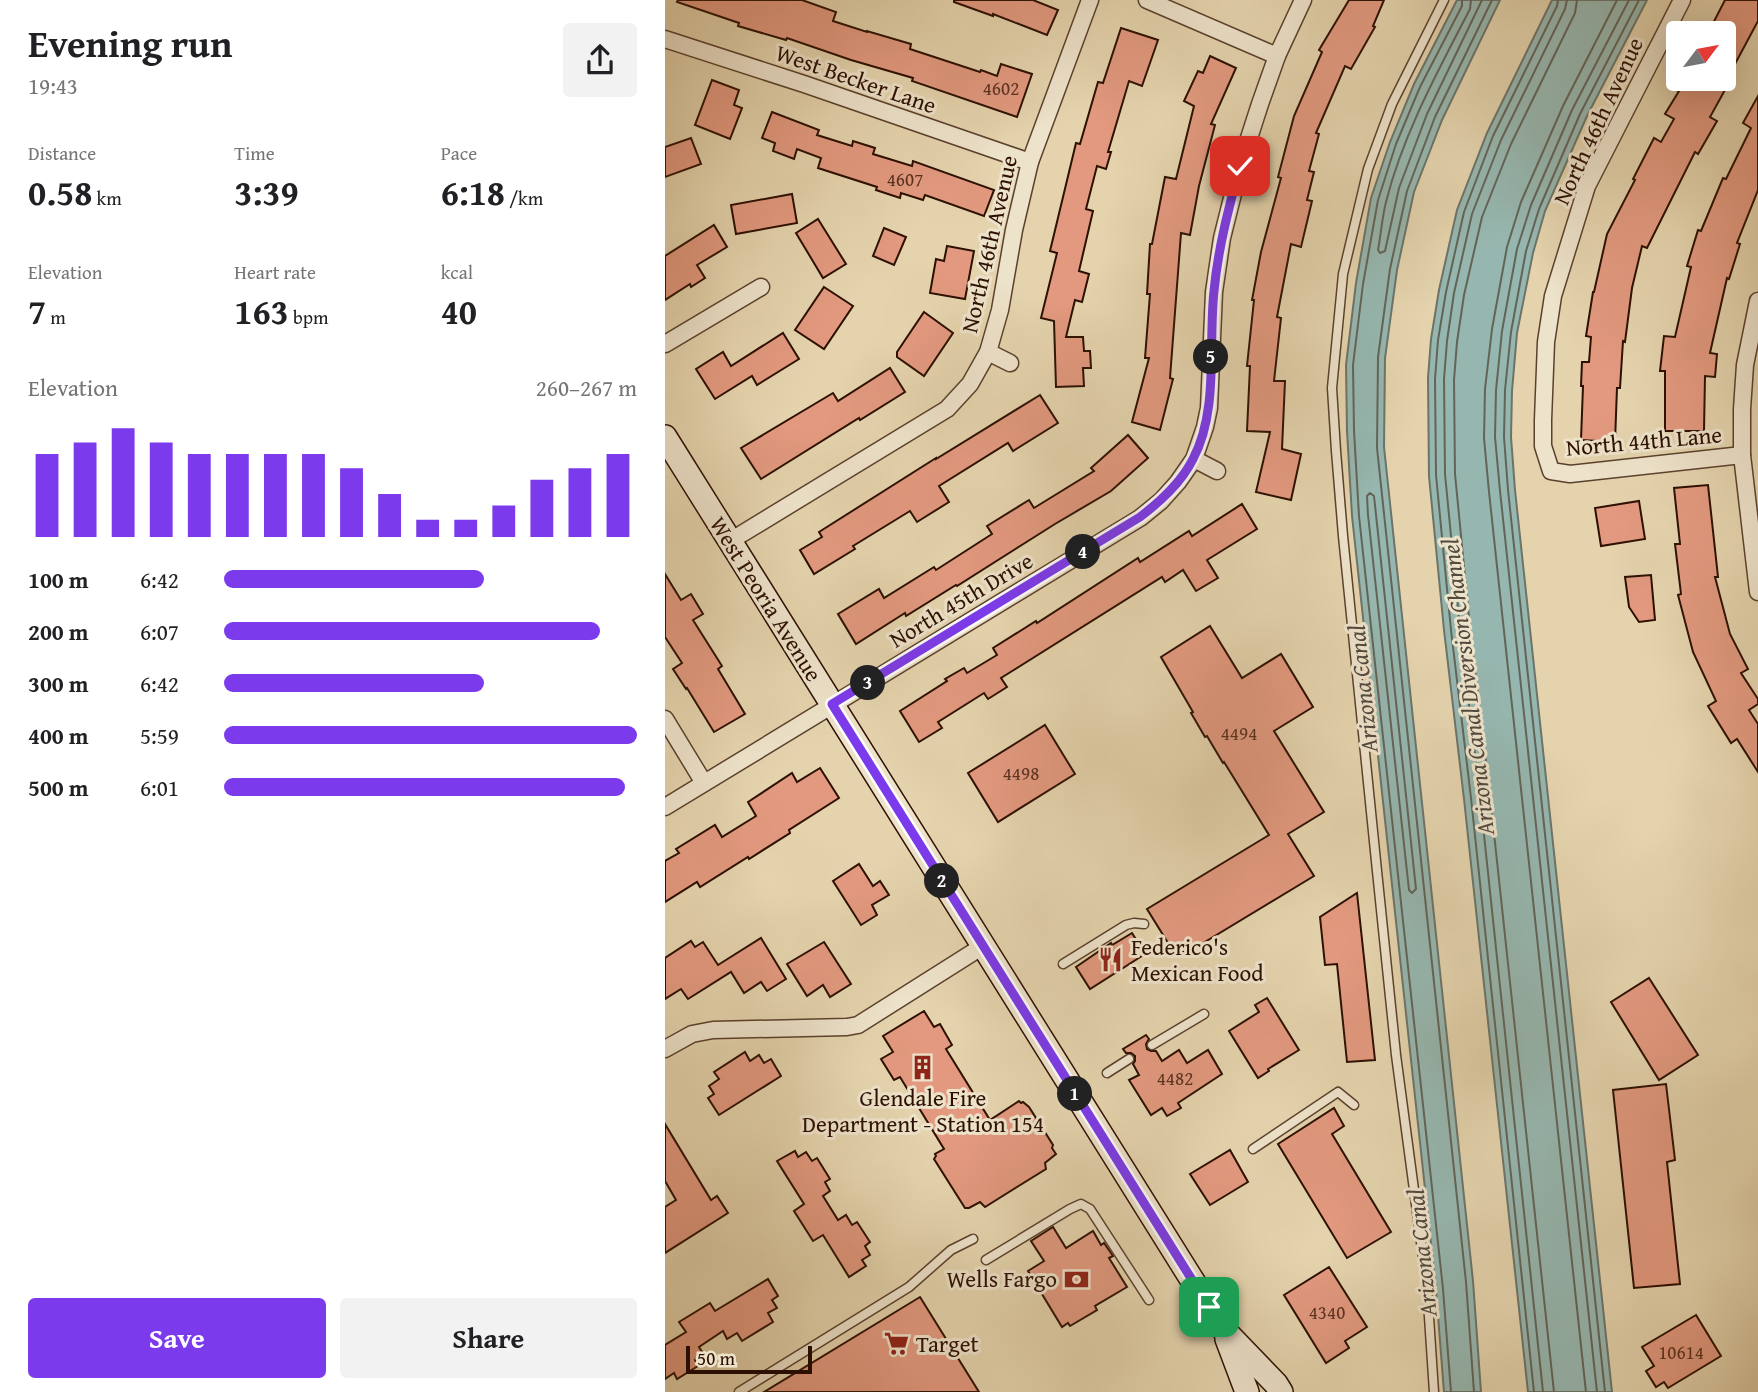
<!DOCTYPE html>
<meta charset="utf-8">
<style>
:root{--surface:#fff;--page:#f2f2f2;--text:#202124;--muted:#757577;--accent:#7c3aed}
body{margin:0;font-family:"Gentium Book Plus",serif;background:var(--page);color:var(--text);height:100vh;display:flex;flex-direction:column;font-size:26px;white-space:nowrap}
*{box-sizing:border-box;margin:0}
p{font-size:23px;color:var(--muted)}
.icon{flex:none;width:38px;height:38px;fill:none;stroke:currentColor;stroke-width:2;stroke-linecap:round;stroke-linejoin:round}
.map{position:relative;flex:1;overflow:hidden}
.panel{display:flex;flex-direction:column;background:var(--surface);width:665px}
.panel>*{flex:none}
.needle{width:46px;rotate:58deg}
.buttons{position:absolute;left:1001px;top:21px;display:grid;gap:14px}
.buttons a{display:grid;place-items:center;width:70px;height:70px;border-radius:7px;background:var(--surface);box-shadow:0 7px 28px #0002;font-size:35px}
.scale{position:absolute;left:21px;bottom:18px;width:126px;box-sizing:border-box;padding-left:7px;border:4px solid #2d1002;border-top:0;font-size:19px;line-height:24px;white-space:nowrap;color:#2d1002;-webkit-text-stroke:5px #ede2ca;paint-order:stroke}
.pin{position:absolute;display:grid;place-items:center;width:60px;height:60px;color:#fff;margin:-30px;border-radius:14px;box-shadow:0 4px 10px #0006}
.km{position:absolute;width:35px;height:35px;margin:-18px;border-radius:50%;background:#222;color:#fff;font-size:19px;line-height:35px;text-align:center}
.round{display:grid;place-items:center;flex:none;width:74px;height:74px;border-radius:7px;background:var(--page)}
.summary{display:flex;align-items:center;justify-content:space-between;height:119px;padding:0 28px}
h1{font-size:38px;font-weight:700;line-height:52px}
.metrics{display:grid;grid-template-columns:repeat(3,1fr);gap:10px;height:119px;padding:7px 28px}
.metrics div{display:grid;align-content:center}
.metrics b{font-size:35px;font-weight:700}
.metrics small{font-size:19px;font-weight:400}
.metrics p{font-size:19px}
.chart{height:196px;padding:14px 28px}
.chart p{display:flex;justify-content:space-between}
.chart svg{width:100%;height:126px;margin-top:7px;stroke:var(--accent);stroke-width:6}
.cta{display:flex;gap:14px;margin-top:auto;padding:14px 28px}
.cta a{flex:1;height:80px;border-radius:7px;background:var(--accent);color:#fff;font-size:28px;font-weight:700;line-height:80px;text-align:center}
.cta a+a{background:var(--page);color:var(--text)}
ul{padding:0 28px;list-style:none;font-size:23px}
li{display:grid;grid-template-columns:112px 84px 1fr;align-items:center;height:52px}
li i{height:18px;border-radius:9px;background:var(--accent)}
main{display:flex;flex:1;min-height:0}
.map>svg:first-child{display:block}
</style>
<main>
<section class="panel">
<div class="summary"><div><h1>Evening run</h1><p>19:43</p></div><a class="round"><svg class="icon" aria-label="share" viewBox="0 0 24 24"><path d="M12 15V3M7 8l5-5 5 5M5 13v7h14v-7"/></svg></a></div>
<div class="metrics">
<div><p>Distance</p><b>0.58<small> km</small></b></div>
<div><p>Time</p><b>3:39</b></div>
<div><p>Pace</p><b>6:18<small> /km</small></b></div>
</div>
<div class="metrics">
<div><p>Elevation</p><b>7<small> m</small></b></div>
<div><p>Heart rate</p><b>163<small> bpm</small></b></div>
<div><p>kcal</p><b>40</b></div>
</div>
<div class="chart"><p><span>Elevation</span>260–267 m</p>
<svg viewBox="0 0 160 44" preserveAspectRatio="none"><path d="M5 44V15M15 44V11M25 44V6M35 44V11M45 44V15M55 44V15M65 44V15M75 44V15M85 44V20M95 44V29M105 44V38M115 44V38M125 44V33M135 44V24M145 44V20M155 44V15"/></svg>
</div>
<ul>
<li><b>100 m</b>6:42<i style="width:63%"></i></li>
<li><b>200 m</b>6:07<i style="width:91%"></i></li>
<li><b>300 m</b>6:42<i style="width:63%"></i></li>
<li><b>400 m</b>5:59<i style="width:100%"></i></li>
<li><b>500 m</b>6:01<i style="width:97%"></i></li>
</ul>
<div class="cta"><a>Save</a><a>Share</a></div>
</section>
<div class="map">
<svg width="1093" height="1392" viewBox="0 0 1093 1392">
<rect width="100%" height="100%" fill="#e4d3ad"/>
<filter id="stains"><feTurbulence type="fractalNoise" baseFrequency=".00286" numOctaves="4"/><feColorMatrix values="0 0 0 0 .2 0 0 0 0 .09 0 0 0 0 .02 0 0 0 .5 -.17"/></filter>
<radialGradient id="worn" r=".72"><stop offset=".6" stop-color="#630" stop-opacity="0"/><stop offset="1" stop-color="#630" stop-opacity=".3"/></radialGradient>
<g fill="#96b7b0" stroke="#6c746a" stroke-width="2">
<polygon points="792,0 835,0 777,120 749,192 732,270 720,358 719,447 808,1281 816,1392 779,1392 771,1290 687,516 682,431 681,365 691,283 706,198 725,142 749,84"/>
<polygon points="887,0 982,0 922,116 880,211 868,253 852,333 847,391 846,437 850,490 947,1392 863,1392 799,799 779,630 764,476 763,378 766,339 774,290 792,210 822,133"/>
</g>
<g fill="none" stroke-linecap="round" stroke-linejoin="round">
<g stroke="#626459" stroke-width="2">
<path d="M806,0l-1,9c-32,62 -67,125 -84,193 -4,16 -5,32 -8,48l2,3 5,-2 14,-63 28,-74 55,-114"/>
<polygon points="705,493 709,496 751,889 747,893 744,890 703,515 702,496"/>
<polyline points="786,1392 778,1289 694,516 689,431 688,365 698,284 713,200 731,144 755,87 797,6 797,0"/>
<polyline points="809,1392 801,1282 712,448 713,357 725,269 742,191 770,117 827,0"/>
<polyline points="869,1392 806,798 786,630 771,475 770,379 773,340 781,292 799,212 828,136 892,6 893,0"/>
<polyline points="878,1392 815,797 795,629 780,474 779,379 782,341 789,293 807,214 836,140 900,9 902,0"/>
<polyline points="889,1392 825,796 805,628 790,474 789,380 792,342 799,295 817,217 846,144 910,13 912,0"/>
<polyline points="921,1392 824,492 819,438 820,389 827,329 842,247 856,202 898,106 952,0"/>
<polyline points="932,1392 835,491 830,437 831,390 837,331 852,249 866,205 907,110 964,0"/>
<polyline points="940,1392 843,490 839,437 840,390 846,332 861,251 874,209 915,114 974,0"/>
</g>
</g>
<g fill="#e2997f" stroke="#2d1002" stroke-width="2">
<polygon points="13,0 137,0 171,12 168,21 202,32 202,31 246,44 245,49 315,72 316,70 332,76 336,64 367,74 352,117 247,81 248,78 186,60 122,38 121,40 73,26 74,23 12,2"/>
<polygon points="289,0 368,0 393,10 382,35 328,14 328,16 289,2"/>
<polygon points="684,0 719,0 708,26 710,27 686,69 680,66 651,133 654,134 644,171 649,172 642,200 647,201 636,247 626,244 612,317 616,318 609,381 620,381 617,449 636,454 626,500 591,492 605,432 582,431 585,366 582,366 589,300 587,300 596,252 616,178 613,177 629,116 657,52 654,50"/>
<polygon points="1060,0 1093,0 1093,21 1062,79 1066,79 1045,117 1052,121 1033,154 1030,152 982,248 977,246 967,288 960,342 958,341 955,388 952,388 950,442 916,440 918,386 916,386 917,362 924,362 926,337 921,336 928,292 929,292 942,234 970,180 968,179 989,138 996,142 1009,119 1000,114 1014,91 1011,90 1017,79 1059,79 1059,33 1043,33"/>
<polygon points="456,28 493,40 477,86 464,81 443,152 446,152 441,169 432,166 421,209 428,211 414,271 424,274 417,302 410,300 401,337 418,337 419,351 425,351 426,368 418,368 419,386 391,387 389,321 376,318 392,253 385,251 411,143 415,144 433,82 438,83"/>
<polygon points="545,56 571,68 546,124 550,125 534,186 525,235 516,233 505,378 508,379 495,430 467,422 484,358 480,358 485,294 482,294 485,244 487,244 500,177 511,179 529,106 519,101 533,71 538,73"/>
<polygon points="47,80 74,90 69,105 77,108 65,139 30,125"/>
<polygon points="1093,96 1093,190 1072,243 1075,244 1064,279 1062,278 1045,353 1052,354 1050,377 1040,376 1039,431 1000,431 1000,371 995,371 999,336 1010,337 1026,267 1022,266 1033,230 1036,231 1058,178 1061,179 1086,128 1078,123"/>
<polygon points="107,112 154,130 152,135 187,146 188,141 210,148 208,154 247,166 248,161 329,190 319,216 260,195 258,200 236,193 235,198 211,190 212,187 153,168 156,158 132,149 129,159 108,151 110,143 97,138"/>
<polygon points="26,138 36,164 0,177 0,147"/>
<polygon points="127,194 132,223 71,234 66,205"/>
<polygon points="153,219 181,264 158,278 131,233"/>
<polygon points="49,225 62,247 32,265 40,278 26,287 25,284 0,300 0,256"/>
<polygon points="219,228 241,237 229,265 208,256"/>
<polygon points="282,246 309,251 300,299 265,293 271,259 279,261"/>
<polygon points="159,287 188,306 159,349 130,330"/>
<polygon points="259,312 288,333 259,376 232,357 232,352"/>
<polygon points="118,333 134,359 92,385 87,376 50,399 31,369 58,352 66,366"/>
<polygon points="225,368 240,392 195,420 194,418 96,479 76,448 168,393 173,401"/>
<polygon points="375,395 393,423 348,451 343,443 274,486 284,502 252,522 245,511 188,546 190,549 149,574 135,550 157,537 154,532 271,458 271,459"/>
<polygon points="463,435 483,458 446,491 390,524 292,586 291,585 241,616 240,613 191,644 173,614 214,589 219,598 269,567 271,570 327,534 322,526 364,500 369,508 429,471 426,468"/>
<polygon points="1043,485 1053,577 1050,577 1065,634 1083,669 1076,673 1093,699 1093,704 1084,710 1093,724 1093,772 1072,739 1066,743 1043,706 1051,701 1028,652 1013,595 1016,594 1010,544 1015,544 1009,488"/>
<polygon points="974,501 980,539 936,546 930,508"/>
<polygon points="577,504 592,529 542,560 553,578 531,591 518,570 500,582 497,577 336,678 342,687 323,699 319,693 273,722 277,728 254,742 235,711 282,681 280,679 299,668 302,673 332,655 328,648 371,621 372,623 473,558 475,562 524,531 527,536"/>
<polygon points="0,574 16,600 26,594 38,614 28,620 57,666 53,669 80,714 49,732 22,688 21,689 8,669 17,663 0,637"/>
<polygon points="986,575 990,620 974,622 964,607 960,577"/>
<polygon points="545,626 577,678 616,654 648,707 609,731 659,812 623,834 649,876 520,954 515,947 508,951 482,909 604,835 559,762 558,763 542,736 540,737 526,713 528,712 496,657"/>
<polygon points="380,725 410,774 333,822 303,773"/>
<polygon points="155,768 174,798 124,830 125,833 84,859 83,857 35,887 32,882 0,902 0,861 14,853 11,849 50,825 57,837 91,816 83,802 127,773 132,782"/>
<polygon points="194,864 208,886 215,881 224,895 207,905 212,915 196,925 168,881"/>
<polygon points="692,893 710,1060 682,1062 672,964 660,965 655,917"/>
<polygon points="467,933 480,954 425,989 411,967 446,943 447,945"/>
<polygon points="96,938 121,979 102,991 96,982 79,993 66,972 23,999 16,989 0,999 0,958 26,941 30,947 38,942 53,965"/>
<polygon points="159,942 186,984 165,997 158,985 142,996 122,964"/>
<polygon points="984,978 1033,1055 994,1080 946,1002"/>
<polygon points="602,998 634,1050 603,1069 604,1071 593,1078 564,1031 594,1012 590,1005"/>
<polygon points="259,1011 269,1027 275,1024 287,1045 281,1049 325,1120 354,1101 356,1103 358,1102 364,1107 388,1145 387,1148 391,1154 380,1163 381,1169 320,1207 315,1202 304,1208 300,1208 269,1159 271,1156 270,1154 279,1149 235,1077 229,1080 216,1059 228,1052 218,1036"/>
<polygon points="481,1035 484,1039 481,1044 482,1049 486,1051 491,1051 497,1061 514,1050 522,1063 543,1050 557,1074 513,1103 516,1108 502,1116 497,1108 486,1115 464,1080 474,1075 468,1064 470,1061 470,1056 466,1053 461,1053 458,1049"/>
<polygon points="80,1052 85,1061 94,1055 99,1063 106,1059 116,1076 54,1115 43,1098 49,1094 44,1086 54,1079 49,1072"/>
<polygon points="1001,1084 1010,1160 1002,1162 1015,1284 969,1288 948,1090"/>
<polygon points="669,1108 679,1126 667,1134 726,1232 682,1258 613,1144"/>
<polygon points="0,1124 46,1200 52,1196 63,1213 0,1253 0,1207 11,1200 0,1181"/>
<polygon points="565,1150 583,1182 545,1205 525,1174"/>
<polygon points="130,1151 133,1157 141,1152 147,1161 152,1158 165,1179 160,1182 165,1191 158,1196 173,1220 181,1215 187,1225 192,1222 205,1242 200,1246 205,1255 197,1260 201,1266 184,1277 158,1235 148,1241 129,1211 139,1204 112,1161"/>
<polygon points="388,1227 401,1248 428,1231 436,1245 439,1243 448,1256 444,1258 462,1287 430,1306 432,1310 405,1326 403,1323 397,1327 363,1271 379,1261 366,1241"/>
<polygon points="664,1267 702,1327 680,1341 684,1348 661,1363 619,1295"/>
<polygon points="103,1279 113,1296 107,1300 112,1308 103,1313 108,1322 77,1341 72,1333 62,1339 58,1331 34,1347 39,1355 30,1360 33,1366 12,1379 9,1373 0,1379 0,1345 21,1332 14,1322 45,1303 50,1311"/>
<polygon points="255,1297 314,1392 99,1392"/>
<polygon points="1031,1315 1056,1356 1003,1388 999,1382 991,1387 981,1371 989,1366 977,1347"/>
</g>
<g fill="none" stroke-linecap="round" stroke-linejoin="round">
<defs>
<g id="service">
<polyline points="398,964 461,925 469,923 479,924"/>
<polyline points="487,1045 539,1014"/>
<polyline points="442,1073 464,1059"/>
<polyline points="588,1149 673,1092 689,1105"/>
<polyline points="321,1260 405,1209 416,1204 425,1209 484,1300"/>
<polyline points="74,1392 244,1287 286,1250 308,1239"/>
<polyline points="769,1392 762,1287 731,1055 712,871 678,536 671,451 667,388 678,274 703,169 727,104 779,0"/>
</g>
<g id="minor">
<polyline points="482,0 612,56"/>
<polyline points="1017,0 922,186 888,296 881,342 878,420 878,446 886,471 905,474 1077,455"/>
<polyline points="0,39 139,84 365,162"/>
<polyline points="1093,301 1080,365 1077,409 1077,455 1093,592"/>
<polyline points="0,344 96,287"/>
<polyline points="323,352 345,363"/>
<polyline points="529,459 552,471"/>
<polyline points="65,541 282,409 305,384 323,352 335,310 349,230 365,162 425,0"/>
<polyline points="0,719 39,783"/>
<polyline points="0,807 475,518 496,501 513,482 529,459 540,427 544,408 549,292 557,238 575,166 595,104 612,56 638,0"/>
<polyline points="0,1049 27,1034 48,1030 182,1027 193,1025 318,946"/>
</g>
<g id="secondary">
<polyline points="0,437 544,1307 559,1330 611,1384 616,1392"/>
<polyline points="562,1339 582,1392"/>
</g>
</defs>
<use href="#service" stroke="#5b412d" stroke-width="11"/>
<use href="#minor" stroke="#5b412d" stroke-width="19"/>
<use href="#secondary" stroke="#2d1002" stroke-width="26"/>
<use href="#service" stroke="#ede2ca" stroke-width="8"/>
<use href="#minor" stroke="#ede2ca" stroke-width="16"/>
<use href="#secondary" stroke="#ede2ca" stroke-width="23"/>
</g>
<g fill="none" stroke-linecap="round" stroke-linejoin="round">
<defs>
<path id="route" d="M544,1307l-377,-603 308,-187c21,-16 41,-34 53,-58 26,-49 15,-114 21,-168 4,-43 15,-84 26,-125"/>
</defs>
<use href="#route" stroke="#fff" stroke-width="14"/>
<use href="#route" stroke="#7c3aed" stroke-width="9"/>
</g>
<defs>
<symbol id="restaurant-bare" viewBox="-9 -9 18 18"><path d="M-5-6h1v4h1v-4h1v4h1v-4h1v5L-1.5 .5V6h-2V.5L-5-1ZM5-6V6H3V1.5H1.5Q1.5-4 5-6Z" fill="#8f2418" stroke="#ede2ca" stroke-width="2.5" paint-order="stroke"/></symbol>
<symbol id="building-bare" viewBox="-9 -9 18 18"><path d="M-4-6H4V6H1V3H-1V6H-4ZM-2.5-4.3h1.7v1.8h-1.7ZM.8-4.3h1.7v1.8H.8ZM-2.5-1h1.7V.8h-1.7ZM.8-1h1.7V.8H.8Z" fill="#8f2418" stroke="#ede2ca" stroke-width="2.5" paint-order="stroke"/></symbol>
<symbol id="bank-bare" viewBox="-9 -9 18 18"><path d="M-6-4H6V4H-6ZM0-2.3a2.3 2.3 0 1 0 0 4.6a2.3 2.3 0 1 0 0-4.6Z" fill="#8f2418" stroke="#ede2ca" stroke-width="2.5" paint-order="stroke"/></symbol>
<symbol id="supermarket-bare" viewBox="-9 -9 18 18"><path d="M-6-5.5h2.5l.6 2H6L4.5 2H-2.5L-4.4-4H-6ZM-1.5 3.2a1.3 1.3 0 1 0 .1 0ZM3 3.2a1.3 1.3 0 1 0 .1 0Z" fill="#8f2418" stroke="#ede2ca" stroke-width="2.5" paint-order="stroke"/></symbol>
</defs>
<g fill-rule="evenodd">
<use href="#restaurant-bare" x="428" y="942" width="35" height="35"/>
<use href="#building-bare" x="240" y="1050" width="35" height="35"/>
<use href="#bank-bare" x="394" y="1262" width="35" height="35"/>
<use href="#supermarket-bare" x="214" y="1326" width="35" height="35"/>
</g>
<g text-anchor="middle" stroke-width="6" stroke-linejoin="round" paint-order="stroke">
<g font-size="19" fill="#5a3221">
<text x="336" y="95">4602</text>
<text x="240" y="186">4607</text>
<text x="574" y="740">4494</text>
<text x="356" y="780">4498</text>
<text x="510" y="1085">4482</text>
<text x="662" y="1319">4340</text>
<text x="1016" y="1359">10614</text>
</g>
<g font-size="23" fill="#2d1002" stroke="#ede2ca">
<text transform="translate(191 79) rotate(19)" y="8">West Becker Lane</text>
<text transform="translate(933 121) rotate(-65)" y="8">North 46th Avenue</text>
<text transform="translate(324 244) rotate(-77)" y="8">North 46th Avenue</text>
<text transform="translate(979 441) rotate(-5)" y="8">North 44th Lane</text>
<text transform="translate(101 599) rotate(58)" y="8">West Peoria Avenue</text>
<text transform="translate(296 600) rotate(-31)" y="8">North 45th Drive</text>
</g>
<g font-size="23" fill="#2d1002" stroke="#ede2ca" text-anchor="start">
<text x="466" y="955">Federico's<tspan x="466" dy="26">Mexican Food</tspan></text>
<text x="258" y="1106" text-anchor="middle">Glendale Fire<tspan x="258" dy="26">Department - Station 154</tspan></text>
<text x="392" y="1287" text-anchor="end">Wells Fargo</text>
<text x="251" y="1352">Target</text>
</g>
<g font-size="24" font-style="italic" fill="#524a3f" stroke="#ede2ca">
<text transform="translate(803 687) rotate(-97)" y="8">Arizona Canal Diversion Channel</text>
<text transform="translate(698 689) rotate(-96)" y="8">Arizona Canal</text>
<text transform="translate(757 1253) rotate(-96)" y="8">Arizona Canal</text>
</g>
</g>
<rect width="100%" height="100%" filter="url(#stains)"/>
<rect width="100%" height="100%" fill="url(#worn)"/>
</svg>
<div class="buttons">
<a><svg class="needle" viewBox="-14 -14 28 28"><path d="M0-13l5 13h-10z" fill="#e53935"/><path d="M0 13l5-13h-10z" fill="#757577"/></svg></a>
</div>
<div class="scale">50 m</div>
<div class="pin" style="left:544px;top:1307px;background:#1e9e55"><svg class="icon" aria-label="arrive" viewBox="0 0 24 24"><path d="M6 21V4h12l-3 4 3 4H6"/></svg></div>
<div class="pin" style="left:575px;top:166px;background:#d93025"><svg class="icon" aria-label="check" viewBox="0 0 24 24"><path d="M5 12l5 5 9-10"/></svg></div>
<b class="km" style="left:410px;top:1094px">1</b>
<b class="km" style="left:277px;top:881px">2</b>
<b class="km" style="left:203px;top:683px">3</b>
<b class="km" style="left:418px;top:552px">4</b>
<b class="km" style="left:546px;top:357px">5</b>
</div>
</main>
